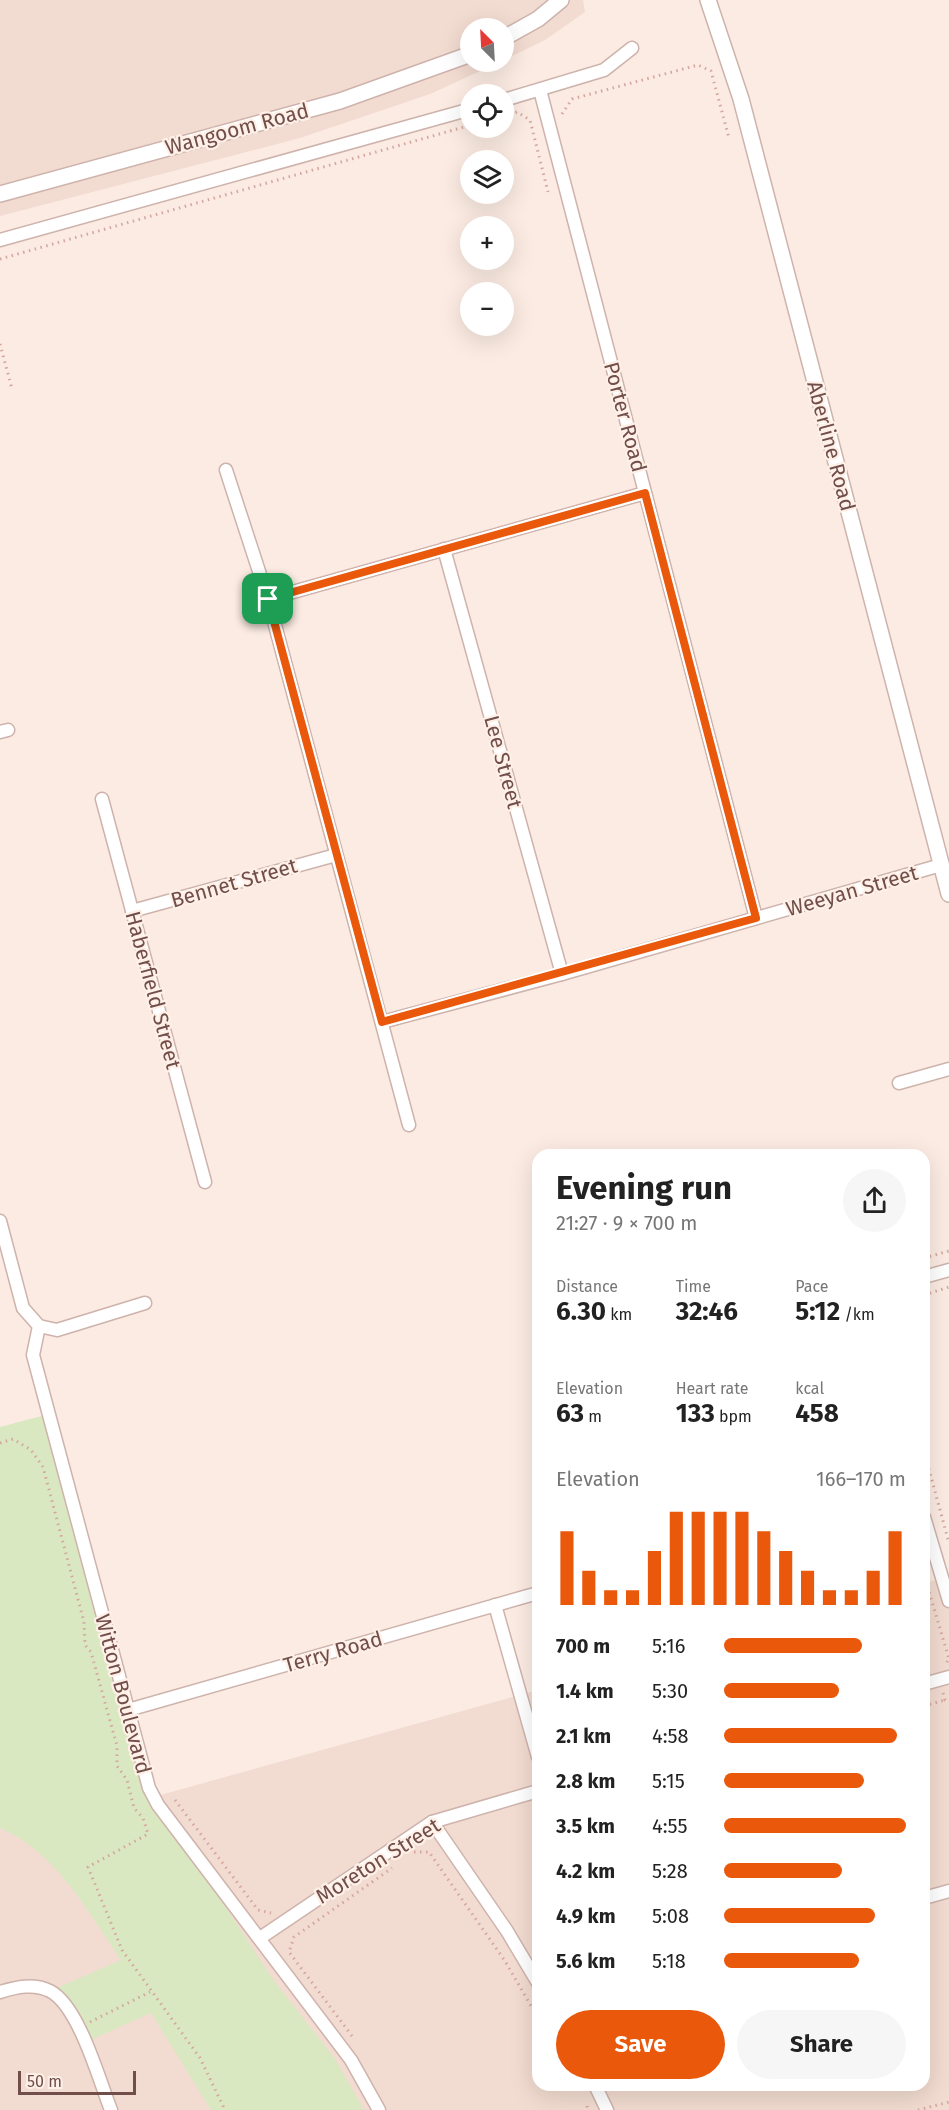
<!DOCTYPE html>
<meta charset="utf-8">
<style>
:root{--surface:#fff;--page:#f6f6f6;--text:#222;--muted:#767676;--accent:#ea580c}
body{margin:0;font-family:"Fira Sans",sans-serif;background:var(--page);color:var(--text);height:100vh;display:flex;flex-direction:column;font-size:22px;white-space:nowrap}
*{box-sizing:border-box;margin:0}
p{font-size:20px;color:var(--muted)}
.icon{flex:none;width:33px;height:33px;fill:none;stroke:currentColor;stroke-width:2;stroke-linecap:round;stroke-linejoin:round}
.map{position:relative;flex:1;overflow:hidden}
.panel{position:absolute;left:532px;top:1149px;width:398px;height:942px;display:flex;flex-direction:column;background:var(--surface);border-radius:18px;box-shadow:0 6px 24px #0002}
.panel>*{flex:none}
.needle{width:39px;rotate:336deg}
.buttons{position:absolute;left:460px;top:18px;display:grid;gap:12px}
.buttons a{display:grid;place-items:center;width:54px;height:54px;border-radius:50%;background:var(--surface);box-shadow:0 6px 24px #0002;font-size:30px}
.scale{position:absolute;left:18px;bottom:15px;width:118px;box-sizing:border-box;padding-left:6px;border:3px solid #714e49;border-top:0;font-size:16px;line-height:21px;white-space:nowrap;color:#714e49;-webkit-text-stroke:4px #fef0e7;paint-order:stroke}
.pin{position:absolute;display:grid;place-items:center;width:51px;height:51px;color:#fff;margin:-26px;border-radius:12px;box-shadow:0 3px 9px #0006}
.round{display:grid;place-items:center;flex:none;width:63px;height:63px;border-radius:32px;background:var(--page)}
.summary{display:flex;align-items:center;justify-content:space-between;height:102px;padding:0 24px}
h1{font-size:33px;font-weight:700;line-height:45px}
.figures{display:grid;grid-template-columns:repeat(3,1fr);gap:9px;height:102px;padding:6px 24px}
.figures div{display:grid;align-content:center}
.figures b{font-size:26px;font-weight:700}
.figures small{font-size:16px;font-weight:400}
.figures p{font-size:16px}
.chart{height:168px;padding:12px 24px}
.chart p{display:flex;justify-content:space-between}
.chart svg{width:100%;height:108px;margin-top:6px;stroke:var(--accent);stroke-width:6}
.button{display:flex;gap:12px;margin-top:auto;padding:12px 24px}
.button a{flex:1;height:69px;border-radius:36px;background:var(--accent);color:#fff;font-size:24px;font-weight:700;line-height:69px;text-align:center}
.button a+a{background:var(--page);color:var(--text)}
ul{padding:0 24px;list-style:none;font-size:20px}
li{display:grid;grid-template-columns:96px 72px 1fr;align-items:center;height:45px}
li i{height:15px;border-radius:8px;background:var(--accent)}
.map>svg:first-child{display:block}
</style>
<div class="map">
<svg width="949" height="2110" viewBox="0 0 949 2110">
<rect width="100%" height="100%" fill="#fbebe2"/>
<g fill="#f2dbd0">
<polygon points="0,0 583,0 585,12 545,40 504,60 504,28 471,28 471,62 500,62 430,94 300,138 0,216"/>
<polygon points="949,1575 949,2110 0,2110 0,1828 17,1835 538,1690 538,2085 924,2085 924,1584"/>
</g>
<path fill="#dae8c1" d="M49,1414l104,382 119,182 63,81 29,51h-153l-60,-97 -67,30 -34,-52 71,-31c-34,-49 -64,-107 -121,-132v-401z"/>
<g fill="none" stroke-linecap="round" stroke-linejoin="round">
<defs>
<g id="minor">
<polyline points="540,90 756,918"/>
<polyline points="504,100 604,70 632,48"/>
<polyline points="0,240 471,109"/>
<polyline points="226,470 268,599 409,1125"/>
<polyline points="444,549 562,974"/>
<polyline points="268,599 645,493"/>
<polyline points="0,732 8,730"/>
<polyline points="102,799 205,1182"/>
<polyline points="132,911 336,855"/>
<polyline points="382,1022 562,974 941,865"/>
<polyline points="899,1083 949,1069"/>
<polyline points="0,1221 23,1308 39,1326 33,1355 149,1788 158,1805 351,2060 379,2110"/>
<polyline points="924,1277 949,1270"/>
<polyline points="39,1326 57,1330 145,1303"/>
<polyline points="924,1517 949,1601"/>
<polyline points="495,1605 538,1757"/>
<polyline points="924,1684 949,1677"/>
<polyline points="128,1710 538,1593"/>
<polyline points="432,1822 507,1931 538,1983"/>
<polyline points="924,1898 949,1891"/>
<polyline points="260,1938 432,1822 538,1791"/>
<path d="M0,1992c16,-5 34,-9 50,-1 29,15 49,89 61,119"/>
<polyline points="595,2085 607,2110"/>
</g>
<g id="tertiary">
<polyline points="708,0 741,99 949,894"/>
<polyline points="504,38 538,19 561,0"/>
<polyline points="0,194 340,101 471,54"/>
</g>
</defs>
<use href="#minor" stroke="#ceb3ac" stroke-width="15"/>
<use href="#tertiary" stroke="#ceb3ac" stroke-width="18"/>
<g stroke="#d4a69e" stroke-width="3" stroke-dasharray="1.5 4.5" stroke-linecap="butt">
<polyline points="562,114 572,99 698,65 711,71 729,138"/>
<polyline points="504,116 517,112 530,120 548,192"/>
<polyline points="0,259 471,125"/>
<polyline points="0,344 12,389"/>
<polyline points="924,1258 949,1251"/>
<polyline points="924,1295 949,1287"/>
<polyline points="0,1443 13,1439 31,1450 43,1467 84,1622 85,1645 91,1652 117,1746 117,1766 127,1780 134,1808 143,1818 148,1834 88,1867 122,1950 200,2058 225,2110"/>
<polyline points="924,1451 949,1543"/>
<polyline points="924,1575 949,1659 945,1665"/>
<polyline points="943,1693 945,1700 949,1700"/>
<polyline points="924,1706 945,1700"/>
<polyline points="175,1800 258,1910 271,1913"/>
<polyline points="414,1852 429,1852 505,1961 538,2018"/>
<polyline points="90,2022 150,1992"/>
<polyline points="352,2036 289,1952 294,1937 392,1868"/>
<polyline points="587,2106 588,2110"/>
<polyline points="918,2110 949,2102"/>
</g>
<use href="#minor" stroke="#fff" stroke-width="12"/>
<use href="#tertiary" stroke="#fff" stroke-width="15"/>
</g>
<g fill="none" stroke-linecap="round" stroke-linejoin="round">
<defs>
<polygon id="route" points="645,493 756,918 382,1022 268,599"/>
</defs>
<use href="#route" stroke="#fff" stroke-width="12"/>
<use href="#route" stroke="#ea580c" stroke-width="8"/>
</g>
<g text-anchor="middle" stroke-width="4.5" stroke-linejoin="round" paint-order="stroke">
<g font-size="21" fill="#714e49" stroke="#fef0e7">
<text transform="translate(237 129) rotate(-15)" y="7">Wangoom Road</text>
<text transform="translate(625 417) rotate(75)" y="7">Porter Road</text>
<text transform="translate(831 446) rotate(75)" y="7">Aberline Road</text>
<text transform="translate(503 762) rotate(75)" y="7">Lee Street</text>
<text transform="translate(234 883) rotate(-16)" y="7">Bennet Street</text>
<text transform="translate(852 891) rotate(-16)" y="7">Weeyan Street</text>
<text transform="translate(153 990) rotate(75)" y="7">Haberfield Street</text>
<text transform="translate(333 1652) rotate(-16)" y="7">Terry Road</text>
<text transform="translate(123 1694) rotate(75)" y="7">Witton Boulevard</text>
<text transform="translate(378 1861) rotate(-32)" y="7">Moreton Street</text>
</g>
</g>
</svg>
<div class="buttons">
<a><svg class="needle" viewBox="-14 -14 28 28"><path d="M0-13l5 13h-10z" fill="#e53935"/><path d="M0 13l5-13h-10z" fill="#767676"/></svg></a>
<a><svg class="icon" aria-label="locate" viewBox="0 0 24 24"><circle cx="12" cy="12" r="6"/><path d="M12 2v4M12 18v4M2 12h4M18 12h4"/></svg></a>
<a><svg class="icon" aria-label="layers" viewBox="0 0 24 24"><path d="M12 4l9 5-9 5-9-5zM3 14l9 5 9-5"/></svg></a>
<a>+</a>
<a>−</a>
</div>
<div class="scale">50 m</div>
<div class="pin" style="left:268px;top:599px;background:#1e9e55"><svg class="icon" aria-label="arrive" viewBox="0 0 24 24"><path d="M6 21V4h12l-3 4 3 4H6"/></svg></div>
<section class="panel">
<div class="summary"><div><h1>Evening run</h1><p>21:27 · 9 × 700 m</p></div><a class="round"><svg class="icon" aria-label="share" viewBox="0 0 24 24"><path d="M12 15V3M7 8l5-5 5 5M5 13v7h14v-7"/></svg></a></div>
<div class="figures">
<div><p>Distance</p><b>6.30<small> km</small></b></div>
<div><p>Time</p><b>32:46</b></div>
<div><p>Pace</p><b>5:12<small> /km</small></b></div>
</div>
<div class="figures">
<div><p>Elevation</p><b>63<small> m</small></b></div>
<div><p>Heart rate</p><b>133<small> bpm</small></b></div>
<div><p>kcal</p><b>458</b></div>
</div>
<div class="chart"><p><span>Elevation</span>166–170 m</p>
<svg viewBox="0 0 160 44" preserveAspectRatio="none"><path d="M5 44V14M15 44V30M25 44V38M35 44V38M45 44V22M55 44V6M65 44V6M75 44V6M85 44V6M95 44V14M105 44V22M115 44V30M125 44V38M135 44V38M145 44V30M155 44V14"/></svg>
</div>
<ul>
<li><b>700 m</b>5:16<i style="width:76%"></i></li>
<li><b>1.4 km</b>5:30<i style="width:63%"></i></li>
<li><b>2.1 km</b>4:58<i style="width:95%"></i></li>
<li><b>2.8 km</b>5:15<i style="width:77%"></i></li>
<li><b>3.5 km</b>4:55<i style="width:100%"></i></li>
<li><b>4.2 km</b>5:28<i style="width:65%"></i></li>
<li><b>4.9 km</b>5:08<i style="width:83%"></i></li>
<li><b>5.6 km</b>5:18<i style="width:74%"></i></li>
</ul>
<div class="button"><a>Save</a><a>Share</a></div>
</section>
</div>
